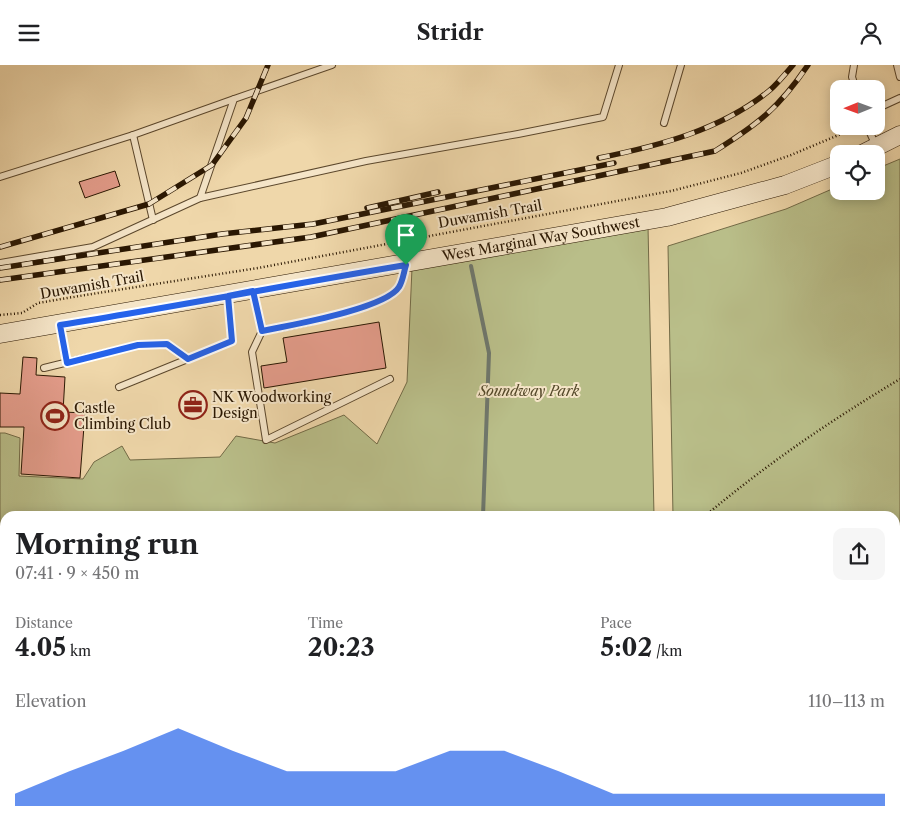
<!DOCTYPE html>
<meta charset="utf-8">
<style>
:root{--surface:#fff;--page:#f6f6f6;--text:#202124;--muted:#757577;--accent:#2563eb}
body{margin:0;font-family:"Libre Caslon Text",serif;background:var(--page);color:var(--text);height:100vh;display:flex;flex-direction:column;font-size:19px;white-space:nowrap}
*{box-sizing:border-box;margin:0}
p{font-size:16px;color:var(--muted)}
.icon{flex:none;width:28px;height:28px;fill:none;stroke:currentColor;stroke-width:2;stroke-linecap:round;stroke-linejoin:round}
.map{position:relative;flex:1;overflow:hidden}
.details{position:absolute;left:0px;top:446px;width:900px;height:321px;display:flex;flex-direction:column;background:var(--surface);border-radius:15px 15px 0 0;box-shadow:0 2px 12px #0003}
.details>*{flex:none}
.needle{width:32px;rotate:269deg}
.fabs{position:absolute;left:830px;top:15px;display:grid;gap:10px}
.fabs a{display:grid;place-items:center;width:55px;height:55px;border-radius:10px;background:var(--surface);box-shadow:0 2px 12px #0003;font-size:25px}
.pin{position:absolute;display:grid;place-items:center;width:42px;height:42px;color:#fff;margin:-51px -21px;border-radius:50% 50% 50% 0;rotate:-45deg;box-shadow:0 0 5px #0007}
.pin .icon{rotate:45deg}
.round{display:grid;place-items:center;flex:none;width:52px;height:52px;border-radius:10px;background:var(--page)}
.summary{display:flex;align-items:center;justify-content:space-between;height:85px;padding:0 15px}
h1{font-size:28px;font-weight:700;line-height:38px}
.metrics{display:grid;grid-template-columns:repeat(3,1fr);gap:8px;height:85px;padding:5px 15px}
.metrics div{display:grid;align-content:center}
.metrics b{font-size:25px;font-weight:700}
.metrics small{font-size:14px;font-weight:400}
.metrics p{font-size:14px}
.chart{height:140px;padding:10px 15px}
.chart p{display:flex;justify-content:space-between}
.chart svg{width:100%;height:90px;margin-top:5px;fill:var(--accent);opacity:.7}
header{display:flex;justify-content:space-between;align-items:center;height:65px;padding:0 15px;background:var(--surface);font-size:22px;font-weight:700}
.map>svg:first-child{display:block}
</style>
<header><svg class="icon" aria-label="menu" viewBox="0 0 24 24"><path d="M4 6h16M4 12h16M4 18h16"/></svg>Stridr<svg class="icon" aria-label="person" viewBox="0 0 24 24"><circle cx="12" cy="8" r="4"/><path d="M4 21q1-7 8-7t8 7"/></svg></header>
<div class="map">
<svg width="900" height="767" viewBox="0 0 900 767">
<rect width="100%" height="100%" fill="#efd7aa"/>
<filter id="stains"><feTurbulence type="fractalNoise" baseFrequency=".004" numOctaves="4"/><feColorMatrix values="0 0 0 0 .2 0 0 0 0 .09 0 0 0 0 .02 0 0 0 .5 -.17"/></filter>
<radialGradient id="worn" r=".72"><stop offset=".6" stop-color="#630" stop-opacity="0"/><stop offset="1" stop-color="#630" stop-opacity=".3"/></radialGradient>
<polygon fill="#b9be89" stroke="#726a46" points="900,94 900,767 0,767 0,368 5,368 20,373 19,411 83,414 94,397 122,381 130,395 220,392 236,371 275,378 344,350 377,379 407,317 412,203 648,161 654,451 5,451 5,762 895,762 895,451 673,451 668,181 786,144 839,121 839,126 876,126 876,104"/>
<g fill="none" stroke-linecap="round" stroke-linejoin="round">
<g stroke="#6f776c" stroke-width="4">
<polyline points="471,201 489,288 483,451"/>
<polyline points="395,767 396,762"/>
</g>
</g>
<g fill="#e59d8c" stroke="#2a1702">
<polygon points="115,106 120,121 85,133 79,117"/>
<polygon points="379,257 386,303 264,323 261,301 287,297 283,273"/>
<polygon points="23,292 37,293 36,310 65,312 63,347 85,348 80,413 21,409 24,362 0,362 0,328 20,329"/>
</g>
<g fill="none" stroke-linecap="round" stroke-linejoin="round">
<defs>
<g id="service">
<polyline points="332,0 234,34 200,133 366,96 518,69 603,52 619,0"/>
<polyline points="854,0 852,12 856,24"/>
<polyline points="897,0 900,12"/>
<polyline points="876,44 900,33"/>
<polyline points="664,58 681,0"/>
<polyline points="867,61 876,81"/>
<polyline points="133,70 234,34"/>
<polyline points="0,112 133,70 153,155"/>
<polyline points="0,198 93,182 200,133"/>
<polyline points="253,227 262,266 252,287 266,375 390,314"/>
<polyline points="60,261 67,298"/>
<path d="M262,266c27,-4 122,-23 137,-44 4,-5 5,-16 7,-22"/>
<polyline points="44,303 138,280 167,279 188,294"/>
<polyline points="119,322 232,276 228,231"/>
</g>
<g id="secondary">
<polyline points="862,89 900,70"/>
<path id="s1" d="M0,269l667,-117 118,-32 54,-21"/>
</g>
</defs>
<use href="#service" stroke="#5b472c" stroke-width="8"/>
<use href="#secondary" stroke="#2a1702" stroke-width="19"/>
<g stroke="#2a1702" stroke-width="2.5" stroke-dasharray="1 2.5" stroke-linecap="butt">
<polyline points="0,250 22,248 38,238 79,231 258,203 671,126 741,108 791,90 860,61"/>
<path d="M705,451c63,-53 125,-95 195,-137"/>
<polyline points="0,692 5,692"/>
<polyline points="697,762 702,767"/>
<polyline points="225,767 226,762"/>
<polyline points="422,767 422,762"/>
<polyline points="702,767 710,762"/>
</g>
<use href="#service" stroke="#f5e5c8" stroke-width="6"/>
<use href="#secondary" stroke="#f5e5c8" stroke-width="18"/>
<defs>
<g id="rail">
<path d="M599,93c59,-12 123,-28 171,-68 8,-7 16,-17 23,-25"/>
<polyline points="367,143 438,127"/>
<polyline points="0,182 149,139 212,100 246,53 268,0"/>
<polyline points="0,203 222,169 313,159 614,98"/>
<path d="M0,215l311,-43 404,-86c43,-27 64,-43 93,-86"/>
</g>
</defs>
<use href="#rail" stroke="#2a1702" stroke-width="5.5"/>
<use href="#rail" stroke="#f5e5c8" stroke-width="4" stroke-dasharray="11" stroke-linecap="butt"/>
</g>
<g fill="none" stroke-linecap="round" stroke-linejoin="round">
<defs>
<path id="route" d="M406,200c-115,19 -231,42 -346,60l7,38 71,-18 29,-1 21,15 44,-18 -4,-45 25,-5 9,40 10,-2c25,-5 114,-21 127,-42 4,-6 5,-16 7,-22"/>
</defs>
<use href="#route" stroke="#fff" stroke-width="10"/>
<use href="#route" stroke="#2563eb" stroke-width="6"/>
</g>
<defs>
<symbol id="office-ring" viewBox="-11 -11 22 22"><circle r="9.5" fill="#f5e5c8" stroke="#8f2418" stroke-width="1.5"/><path d="M-6-3h4V-5.5h4V-3h4V5H-6ZM-1-4.5V-3h2v-1.5ZM-6 0V1H6V0Z" fill="#8f2418"/></symbol>
<symbol id="stadium-ring" viewBox="-11 -11 22 22"><circle r="9.5" fill="#f5e5c8" stroke="#8f2418" stroke-width="1.5"/><path d="M0-5a6.5 5 0 1 0 0 10a6.5 5 0 1 0 0-10ZM-3.5-1.8h7v3.6h-7Z" fill="#8f2418"/></symbol>
</defs>
<g fill-rule="evenodd">
<use href="#office-ring" x="177" y="324" width="32" height="32"/>
<use href="#stadium-ring" x="39" y="335" width="32" height="32"/>
</g>
<g text-anchor="middle" stroke-width="4" stroke-linejoin="round" paint-order="stroke">
<g font-size="14" fill="#2a1702" stroke="#f5e5c8">
<text transform="translate(490 149) rotate(-10)" y="5">Duwamish Trail</text>
<text dy="5" stroke="none"><textPath href="#s1" startOffset="549">West Marginal Way Southwest</textPath></text>
<text transform="translate(92 220) rotate(-10)" y="5">Duwamish Trail</text>
</g>
<g font-size="14" font-style="italic" fill="#55492a" stroke="#f5e5c8">
<text x="529" y="331">Soundway Park</text>
</g>
<g font-size="14" fill="#2a1702" stroke="#f5e5c8" text-anchor="start">
<text x="212" y="337">NK Woodworking<tspan x="212" dy="16">Design</tspan></text>
<text x="74" y="348">Castle<tspan x="74" dy="16">Climbing Club</tspan></text>
</g>
</g>
<rect width="100%" height="100%" filter="url(#stains)"/>
<rect width="100%" height="100%" fill="url(#worn)"/>
</svg>
<div class="fabs">
<a><svg class="needle" viewBox="-14 -14 28 28"><path d="M0-13l5 13h-10z" fill="#e53935"/><path d="M0 13l5-13h-10z" fill="#757577"/></svg></a>
<a><svg class="icon" aria-label="locate" viewBox="0 0 24 24"><circle cx="12" cy="12" r="6"/><path d="M12 2v4M12 18v4M2 12h4M18 12h4"/></svg></a>
</div>
<div class="pin" style="left:406px;top:200px;background:#1e9e55"><svg class="icon" aria-label="arrive" viewBox="0 0 24 24"><path d="M6 21V4h12l-3 4 3 4H6"/></svg></div>
<section class="details">
<div class="summary"><div><h1>Morning run</h1><p>07:41 · 9 × 450 m</p></div><a class="round"><svg class="icon" aria-label="share" viewBox="0 0 24 24"><path d="M12 15V3M7 8l5-5 5 5M5 13v7h14v-7"/></svg></a></div>
<div class="metrics">
<div><p>Distance</p><b>4.05<small> km</small></b></div>
<div><p>Time</p><b>20:23</b></div>
<div><p>Pace</p><b>5:02<small> /km</small></b></div>
</div>
<div class="chart"><p><span>Elevation</span>110–113 m</p>
<svg viewBox="0 0 160 44" preserveAspectRatio="none"><path d="M0 44V38L10 27L20 17L30 6L40 17L50 27L60 27L70 27L80 17L90 17L100 27L110 38L120 38L130 38L140 38L150 38L160 38V44z"/></svg>
</div>
</section>
</div>
